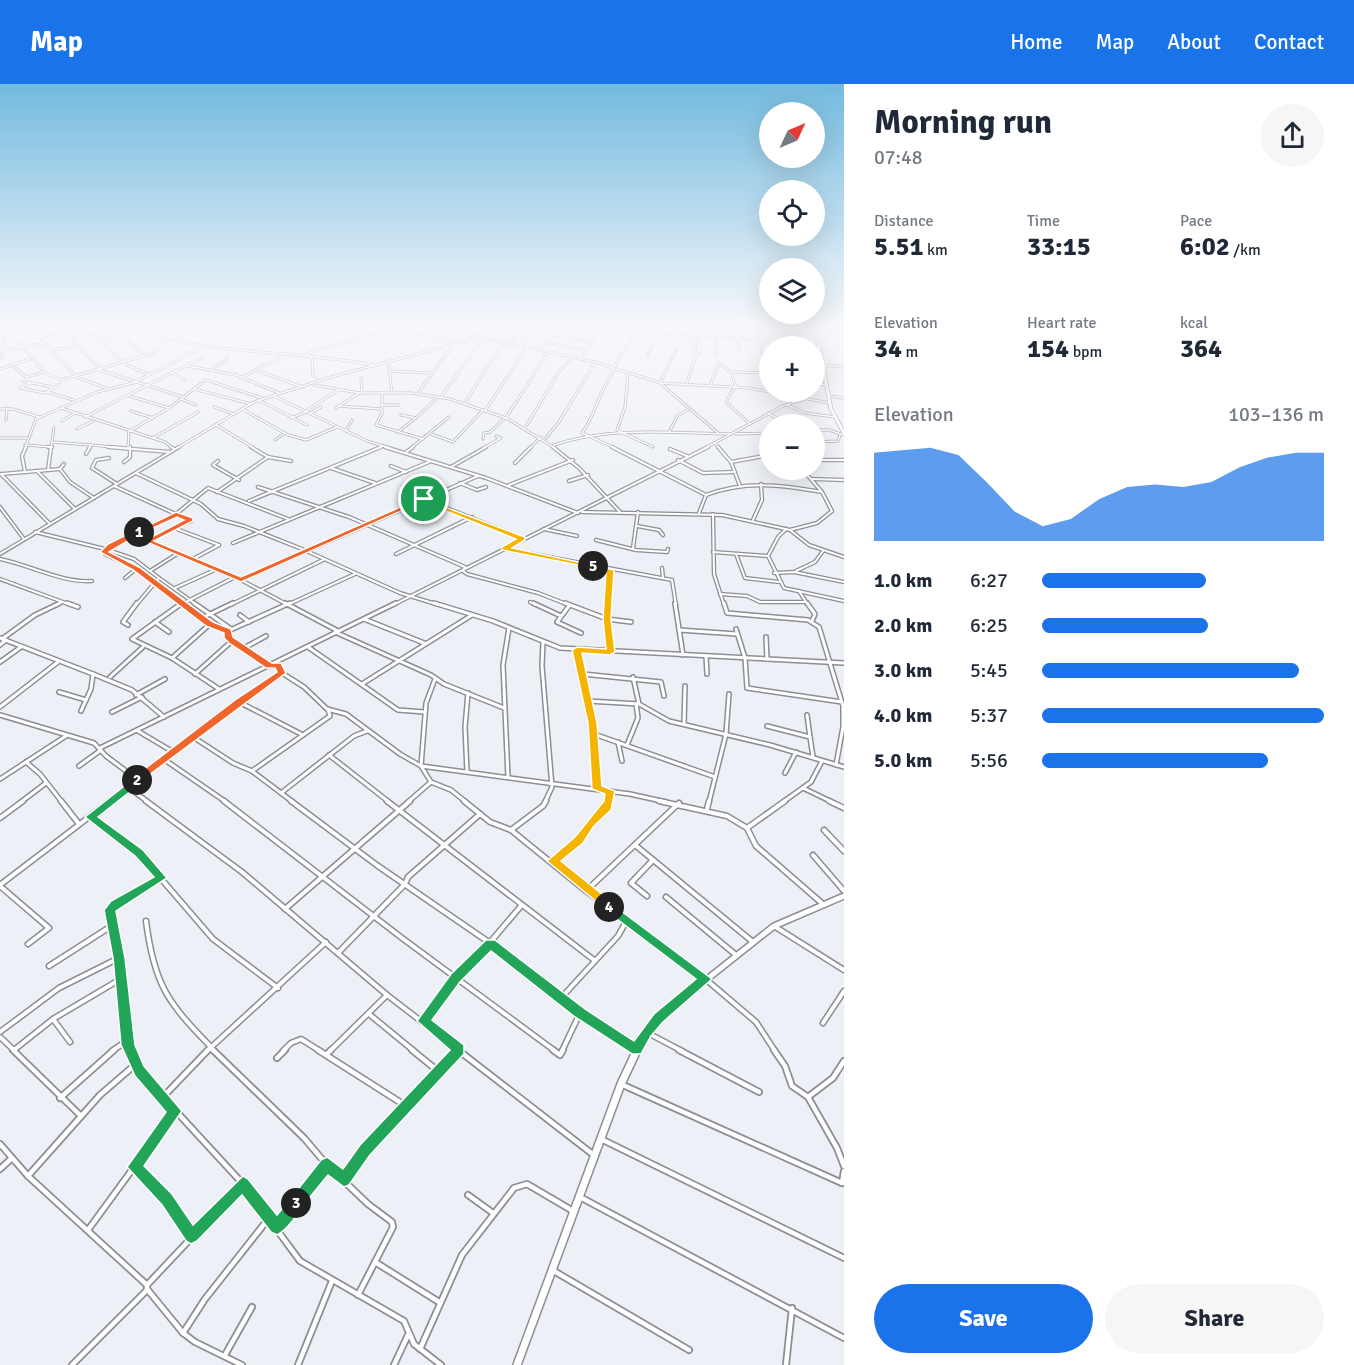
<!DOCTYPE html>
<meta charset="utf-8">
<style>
:root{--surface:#fff;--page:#f6f6f7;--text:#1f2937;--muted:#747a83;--accent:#1a73e8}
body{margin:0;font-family:Signika,sans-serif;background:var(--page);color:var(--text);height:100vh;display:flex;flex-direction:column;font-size:22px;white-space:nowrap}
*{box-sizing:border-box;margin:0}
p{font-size:20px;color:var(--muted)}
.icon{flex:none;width:33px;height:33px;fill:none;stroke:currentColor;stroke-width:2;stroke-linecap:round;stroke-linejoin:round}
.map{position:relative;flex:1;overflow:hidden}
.side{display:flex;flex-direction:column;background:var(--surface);width:510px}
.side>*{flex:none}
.needle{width:39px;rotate:46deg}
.buttons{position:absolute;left:759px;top:18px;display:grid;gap:12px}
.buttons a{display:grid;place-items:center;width:66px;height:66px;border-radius:50%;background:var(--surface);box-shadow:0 6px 24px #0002;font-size:30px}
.pin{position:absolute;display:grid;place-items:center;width:51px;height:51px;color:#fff;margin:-26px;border:3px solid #fff;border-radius:50%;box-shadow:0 2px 6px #0007}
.km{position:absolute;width:30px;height:30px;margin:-15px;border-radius:50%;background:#222;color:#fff;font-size:16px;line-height:30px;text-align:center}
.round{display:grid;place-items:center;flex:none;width:63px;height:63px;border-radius:32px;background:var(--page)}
.overview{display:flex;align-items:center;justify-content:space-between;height:102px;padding:0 30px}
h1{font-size:33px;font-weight:700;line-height:45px}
.metrics{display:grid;grid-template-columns:repeat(3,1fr);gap:9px;height:102px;padding:6px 30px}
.metrics div{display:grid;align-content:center}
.metrics b{font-size:26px;font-weight:700}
.metrics small{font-size:16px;font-weight:400}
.metrics p{font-size:16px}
.chart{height:168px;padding:12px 30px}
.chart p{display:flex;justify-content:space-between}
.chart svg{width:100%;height:108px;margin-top:6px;fill:var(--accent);opacity:.7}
.primary-button{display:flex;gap:12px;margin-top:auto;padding:12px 30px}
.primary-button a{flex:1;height:69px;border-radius:36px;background:var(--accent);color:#fff;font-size:24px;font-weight:700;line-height:69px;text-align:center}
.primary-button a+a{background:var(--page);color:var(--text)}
ul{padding:0 30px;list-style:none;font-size:20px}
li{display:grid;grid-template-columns:96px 72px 1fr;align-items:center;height:45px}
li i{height:15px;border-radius:8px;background:var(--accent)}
header{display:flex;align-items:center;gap:36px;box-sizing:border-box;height:84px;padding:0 30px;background:var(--accent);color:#fff}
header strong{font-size:28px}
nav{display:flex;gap:33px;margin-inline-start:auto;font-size:21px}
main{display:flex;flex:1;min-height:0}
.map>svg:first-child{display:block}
</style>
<header>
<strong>Map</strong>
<nav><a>Home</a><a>Map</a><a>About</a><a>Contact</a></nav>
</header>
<main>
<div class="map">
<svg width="844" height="1281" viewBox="0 0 844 1281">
<rect width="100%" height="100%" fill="#edf0f6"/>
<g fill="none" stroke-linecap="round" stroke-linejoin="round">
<defs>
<g id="minor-far4">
<polyline points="28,240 76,293 106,304"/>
<polyline points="55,240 100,285"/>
<polyline points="81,240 127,281 148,290"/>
<path d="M109,240c30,7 60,17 90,21 58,9 116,9 174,20"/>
<polyline points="419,240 595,278 660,299 748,304 830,319"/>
<polyline points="715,240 714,246 720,253"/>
<polyline points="739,240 736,246 739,267"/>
<polyline points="785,240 783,249 786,262"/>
<polyline points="112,242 144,271"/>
<polyline points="759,242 762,269"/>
<polyline points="393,244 453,259"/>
<polyline points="637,245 695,254"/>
<polyline points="817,247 844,246"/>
<polyline points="464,250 476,240"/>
<polyline points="553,251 592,258"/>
<polyline points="40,253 62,248"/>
<polyline points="696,254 737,254 803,262"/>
<polyline points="715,254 717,271"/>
<polyline points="70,255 92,250"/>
<polyline points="100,256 120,252"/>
<polyline points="178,257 180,240"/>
<polyline points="18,258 45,289 61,296 154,269 165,254"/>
<polyline points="546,258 586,266"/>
<polyline points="506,261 534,240"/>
<polyline points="519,263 532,249"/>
<polyline points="53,266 77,262"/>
<polyline points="538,266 566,240"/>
<polyline points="676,266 660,299 718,349"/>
<polyline points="0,267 46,259"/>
<polyline points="647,271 653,260"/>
<polyline points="696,271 701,269"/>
<polyline points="2,274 6,245"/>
<polyline points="580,275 605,240"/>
<polyline points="388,277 392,309"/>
<polyline points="12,281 26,293 44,288"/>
<polyline points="822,281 844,283"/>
<polyline points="188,282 236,291 279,309"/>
<polyline points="614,283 640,241"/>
<path d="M611,284l3,3c-15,19 -18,43 -32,62l33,15"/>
<polyline points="0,285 30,275"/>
<polyline points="99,286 183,313"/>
<polyline points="211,286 228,274"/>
<polyline points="259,287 302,303"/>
<polyline points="389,287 431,289"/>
<polyline points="731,288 770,289"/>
<polyline points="172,289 185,296"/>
<polyline points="628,290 625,323 617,346 653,363"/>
<polyline points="243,293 282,272"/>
<polyline points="361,294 362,309"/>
<polyline points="814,295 825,296"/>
<polyline points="22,297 52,303"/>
<polyline points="319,297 313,291 312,275 306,270 405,240"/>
<polyline points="30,299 20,304 45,309 60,300"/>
<polyline points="814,299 826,301"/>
<polyline points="314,301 359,309 412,309 450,315 506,334 555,364"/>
<polyline points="686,301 696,271 694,240"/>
<polyline points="710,302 719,279 731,288 736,303"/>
<polyline points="734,304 726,318 750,340"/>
<polyline points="194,305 251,320"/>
<polyline points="47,308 74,316"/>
<polyline points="382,309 382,329 376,341 423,355"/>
<polyline points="418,309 454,260"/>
<polyline points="129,312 169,324"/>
<polyline points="274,312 367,357 390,364"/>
<polyline points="829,312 844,314"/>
<polyline points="441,313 482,255 504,240"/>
<polyline points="181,315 196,321"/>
<polyline points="258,316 307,341"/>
<polyline points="465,319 502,260"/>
<polyline points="382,321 399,321"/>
<polyline points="787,321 805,329 835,333"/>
<polyline points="338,322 381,325"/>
<polyline points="214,323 234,330"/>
<polyline points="61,324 165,358 173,364"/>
<polyline points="336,324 359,309"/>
<polyline points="0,325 13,325 39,333"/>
<polyline points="242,325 288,351 306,356 337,343"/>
<polyline points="131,327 153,334"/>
<polyline points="306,327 338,306"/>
<polyline points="485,327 526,264"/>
<polyline points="311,329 321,323"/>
<polyline points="769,330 790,340"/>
<polyline points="401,331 416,334 438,313"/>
<polyline points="85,333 201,274"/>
<polyline points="291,334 306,328"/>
<polyline points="505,335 548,269"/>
<polyline points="6,336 7,324"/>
<polyline points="62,337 75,329"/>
<polyline points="216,341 254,364"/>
<polyline points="525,344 558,289 572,274"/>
<polyline points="77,345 93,337"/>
<polyline points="814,346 829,346 844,351"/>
<polyline points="130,347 169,324 206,296 262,314"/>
<polyline points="346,347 352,336"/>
<polyline points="398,348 416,334"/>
<polyline points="669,348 678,331 688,326"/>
<polyline points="431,350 453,358 483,326"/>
<polyline points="735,350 770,349"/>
<polyline points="763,351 770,356"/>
<polyline points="0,354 27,354"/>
<polyline points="153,354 198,328"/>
<polyline points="546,354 559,338 595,278"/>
<polyline points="483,355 484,349 490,348 504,335"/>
<polyline points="275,356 285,349"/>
<polyline points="53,358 126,364"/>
<polyline points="814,358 838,357 840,351"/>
<polyline points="715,359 719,364"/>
<polyline points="25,361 52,363"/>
<path d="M554,361c57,-19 116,-12 176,-11"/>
<polyline points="128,363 129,347"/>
<polyline points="25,364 36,335 97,308 133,299 202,263"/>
<polyline points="51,364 54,344"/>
<polyline points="89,364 91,361"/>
<polyline points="177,364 254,318 331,293 477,254"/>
<polyline points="378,364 383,362"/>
<polyline points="411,364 449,333"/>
<polyline points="483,364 501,354 496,352"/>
<polyline points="530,364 541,353"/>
<polyline points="705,364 783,322 804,315"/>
</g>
<g id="minor-far3">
<polyline points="48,363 52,363"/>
<polyline points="108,363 170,368"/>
<polyline points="171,363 174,365"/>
<polyline points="251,363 268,373 291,377"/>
<polyline points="385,363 486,394 578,429"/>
<polyline points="553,363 579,384 620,428"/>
<polyline points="612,363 706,411"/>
<polyline points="718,363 731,378 740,402"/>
<polyline points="670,365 687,372"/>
<polyline points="405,369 413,363"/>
<polyline points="86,370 90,363"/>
<polyline points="109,374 96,376 92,384 117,400"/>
<polyline points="678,376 703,389 735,388"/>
<polyline points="814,376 844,376"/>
<polyline points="218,377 213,381 239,396"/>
<polyline points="124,378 130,373 130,363"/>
<polyline points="731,378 770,371"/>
<polyline points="515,379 531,363"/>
<polyline points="64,380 60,385 70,398 94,414"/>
<polyline points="391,382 406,388"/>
<polyline points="451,383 486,363"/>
<polyline points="331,384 375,399"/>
<polyline points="48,386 51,363"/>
<polyline points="37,387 75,425"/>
<polyline points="25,388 22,372 26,363"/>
<polyline points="136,389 201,420 218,435 244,442 302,465 400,509 439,521"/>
<polyline points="1,390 50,440"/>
<polyline points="2,390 60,385"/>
<polyline points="812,395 844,396"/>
<polyline points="569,397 588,391"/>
<polyline points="460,399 477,406 486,403"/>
<polyline points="509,401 573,376"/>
<polyline points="114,402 191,437"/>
<polyline points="258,403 349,433 465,483 463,487 467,490 538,509 569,521"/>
<polyline points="217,408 268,373"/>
<polyline points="424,415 522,454"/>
<polyline points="249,417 381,363"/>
<polyline points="0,423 24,455"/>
<polyline points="582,428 722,431 790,446 809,461 844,473"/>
<path d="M699,429l7,-18c39,-15 76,-10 116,-3"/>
<polyline points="713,430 714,490 724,521"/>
<polyline points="753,436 762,416 761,400"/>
<polyline points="637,442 659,446 663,451"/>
<polyline points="175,443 148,457 241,496 288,521"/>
<polyline points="174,444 219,461"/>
<polyline points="174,444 191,437"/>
<polyline points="544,445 577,452"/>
<polyline points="786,445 778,453 768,472 784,504 844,517"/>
<polyline points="790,446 817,439 832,427 822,408 803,386"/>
<polyline points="35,448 105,465 105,470 136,485 184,521"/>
<polyline points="596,456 636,466 667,468 668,465"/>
<polyline points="233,459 429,378"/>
<polyline points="633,464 638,428"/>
<polyline points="105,465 176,430 208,404 288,435"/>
<polyline points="105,465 134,475 159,494 136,521"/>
<polyline points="506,465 672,496 676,521"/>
<polyline points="713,468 768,472"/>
<polyline points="0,470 179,363"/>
<polyline points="396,470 472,433"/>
<polyline points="736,470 745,494 779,498"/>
<path d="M0,475c30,6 62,24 92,22"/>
<polyline points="193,475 219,461"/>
<polyline points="662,484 663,494"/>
<polyline points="150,487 177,470"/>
<polyline points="796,487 815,478 823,467"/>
<polyline points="774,489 794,488 844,498"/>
<polyline points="125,494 136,485"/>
<polyline points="159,494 197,521"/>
<polyline points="0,495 71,521"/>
<polyline points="241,496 478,392"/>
<polyline points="175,504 217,485"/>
<polyline points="799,507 808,521"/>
<polyline points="720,510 747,512 760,518 805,518"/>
<polyline points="530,518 536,521"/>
<polyline points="57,521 62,518"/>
<polyline points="180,521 235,493"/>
<polyline points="230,521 323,476"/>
<polyline points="287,521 355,490"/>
<polyline points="393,521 708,363"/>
<polyline points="608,521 610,486"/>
</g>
<g id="minor-far2">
<polyline points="67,519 78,523"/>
<polyline points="182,519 132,555 172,574 219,605"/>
<polyline points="194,519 231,545"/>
<polyline points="285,519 338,547"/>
<polyline points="434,519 493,537 560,564 844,579"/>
<polyline points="533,519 561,532"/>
<polyline points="565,519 607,535 631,538"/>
<polyline points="608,519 610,568"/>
<polyline points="675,519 683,571"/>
<polyline points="724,519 727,529 808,536 819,543 843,622 843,643 836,681"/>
<polyline points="807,519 815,530 812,537"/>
<polyline points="569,522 557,538 581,549"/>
<polyline points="240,531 249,538"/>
<polyline points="202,534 233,519"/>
<polyline points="364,535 424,559"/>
<polyline points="155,538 169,548"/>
<polyline points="128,541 123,538 137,519"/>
<polyline points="736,545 745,574 747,604 842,618"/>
<polyline points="679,546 737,550"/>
<polyline points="228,547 290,519"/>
<polyline points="335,548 431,591 444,600 504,624"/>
<polyline points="766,553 767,575"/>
<polyline points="0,554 93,590 91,605 81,627"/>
<polyline points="2,555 35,531 60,519"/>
<polyline points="543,558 542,582 552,703 545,718"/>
<polyline points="0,561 6,556"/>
<polyline points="308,563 398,626 424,628"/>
<polyline points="244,564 266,552"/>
<polyline points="577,566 592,639 597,705"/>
<polyline points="706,572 707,590"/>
<polyline points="172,574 210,540"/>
<polyline points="0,578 21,563"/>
<polyline points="282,589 304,603 327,625 346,630 400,670 421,682 431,698 451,706 466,718"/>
<polyline points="93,590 132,606 164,633"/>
<polyline points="195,590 232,557"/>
<polyline points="583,590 661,598 664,612"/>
<polyline points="110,593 143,563"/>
<polyline points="633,593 639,620"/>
<polyline points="435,595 426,619 421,682 630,710 666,718"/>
<polyline points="362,600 472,531"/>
<polyline points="59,608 86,616"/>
<polyline points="136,611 165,595"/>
<polyline points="588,617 639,620 669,637 770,661 844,683"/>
<polyline points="239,618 301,650"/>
<polyline points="0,623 58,578"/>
<polyline points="112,628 142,613"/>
<polyline points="0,631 94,659 106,672 138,696"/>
<polyline points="807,631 810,653"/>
<polyline points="684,640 685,602"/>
<polyline points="767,642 810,653 813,673"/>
<polyline points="138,647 175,669"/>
<polyline points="594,650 715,693"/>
<polyline points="193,653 233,679 252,687 293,718"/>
<polyline points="618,658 622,677"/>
<polyline points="627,661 638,634 636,620"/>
<polyline points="100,664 396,519"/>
<polyline points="329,671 389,718"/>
<polyline points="165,676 226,718"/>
<polyline points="26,678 40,690 62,718"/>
<polyline points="79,682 101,666"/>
<polyline points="252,687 330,632 328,625"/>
<polyline points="467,688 465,643 468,609"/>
<polyline points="785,689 796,668"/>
<polyline points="508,693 503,581 509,544"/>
<polyline points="0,695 66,652"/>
<polyline points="128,703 148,718"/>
<polyline points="803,704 832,718"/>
<polyline points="281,709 354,652 367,647"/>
<polyline points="21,718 46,699"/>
<polyline points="108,718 226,628 282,589 278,582 270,582 228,554 228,547 210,540 182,519"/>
<polyline points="408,718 431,698"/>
<polyline points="608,718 610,707"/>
<polyline points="709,718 726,650 729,610"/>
<polyline points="783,718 811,698 822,677"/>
</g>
<g id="minor-far1">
<polyline points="61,717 79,740"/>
<polyline points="146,717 242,788 387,911 460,967"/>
<polyline points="224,717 402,854 555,967"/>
<polyline points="291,717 378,782 490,859 580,929 637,965"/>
<polyline points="387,717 594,876"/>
<polyline points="464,717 490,738 511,746 586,807 696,887 756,938 775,967"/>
<polyline points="659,717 727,732 747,744 756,762 824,821"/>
<polyline points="829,717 844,724"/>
<polyline points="707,725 709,717"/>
<polyline points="90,733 139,769 213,855 278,904"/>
<polyline points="0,734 23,717"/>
<polyline points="747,744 785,717"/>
<polyline points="511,746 543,722 546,717"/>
<polyline points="824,746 844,767"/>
<polyline points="635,761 753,858"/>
<polyline points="813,771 844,807"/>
<path d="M553,777c12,-10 53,-47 55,-60"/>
<polyline points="0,801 110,717"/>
<polyline points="0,802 49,844 28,860"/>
<polyline points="587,806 679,719"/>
<polyline points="647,812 631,799 653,776"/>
<polyline points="666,813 736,871"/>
<polyline points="285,825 410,717"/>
<path d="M146,837c8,63 21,81 65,126"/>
<polyline points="774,842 844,886"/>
<polyline points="338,869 405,800 408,793 480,730"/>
<polyline points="49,882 113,841"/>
<polyline points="561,914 618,852 627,836"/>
<polyline points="369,930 414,967"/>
<polyline points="53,935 70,958"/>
<polyline points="423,937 521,822"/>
<polyline points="823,939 844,907"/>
<polyline points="0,948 59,904 119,874"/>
<polyline points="646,948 682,967"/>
<polyline points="0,953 15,967"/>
<polyline points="211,964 214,967"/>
<polyline points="14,966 53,935 119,896"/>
<polyline points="112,967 128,956"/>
<polyline points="131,967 110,826 115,820 162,794"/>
<polyline points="207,967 326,858"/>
<polyline points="283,967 291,959 301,955 320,967"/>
<polyline points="330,967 387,911"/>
<polyline points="562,967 580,929"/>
</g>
<g id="minor">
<polyline points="13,966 81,1032"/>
<polyline points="130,966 139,987 243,1100 300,1177 404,1237 414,1260 441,1281"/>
<polyline points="213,966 304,1054 327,1081 368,1120 392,1138 393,1143 358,1211"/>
<polyline points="318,966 406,1022"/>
<polyline points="412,966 438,987"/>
<polyline points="458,966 595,1072"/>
<polyline points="553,966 560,971 563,966"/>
<polyline points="679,966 759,1008"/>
<polyline points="774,966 785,982 792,1002 808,1013 837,1064 844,1082"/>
<polyline points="327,970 331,966"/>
<polyline points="277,974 285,966"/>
<polyline points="623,1001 842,1099"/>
<polyline points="163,1013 208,966"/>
<polyline points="808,1013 833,994 844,977"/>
<polyline points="60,1014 114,966"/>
<polyline points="603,1056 844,1174"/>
<polyline points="0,1060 28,1092 147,1201 147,1205 183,1249 195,1258 242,1281"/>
<polyline points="134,1083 167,1115 191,1152"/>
<polyline points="0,1085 12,1074"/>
<polyline points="28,1092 100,1011 136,980"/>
<polyline points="344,1095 365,1066 459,966"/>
<polyline points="842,1099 844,1087"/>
<polyline points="468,1111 493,1129"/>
<polyline points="580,1113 844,1254"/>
<polyline points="277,1143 327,1081"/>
<polyline points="88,1146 175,1027"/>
<polyline points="375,1178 439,1218"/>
<polyline points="554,1187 689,1266"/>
<polyline points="147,1201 242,1100"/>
<polyline points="183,1249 205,1215 269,1134"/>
<polyline points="420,1265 462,1171 514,1104 527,1100 573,1127"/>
<polyline points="225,1271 252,1223"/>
<polyline points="72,1281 147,1206"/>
<polyline points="298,1281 332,1197"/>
<polyline points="394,1281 408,1251"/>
<polyline points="786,1281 792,1224"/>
</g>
<polyline id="tertiary-far2" points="815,240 831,325 844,349"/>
<polyline id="tertiary-far1" points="637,967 646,948 658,934 774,842 844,812"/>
<polyline id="tertiary" points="517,1281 621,1000 637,966"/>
</defs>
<use href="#minor-far4" stroke="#8c8e93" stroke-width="3"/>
<use href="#minor-far3" stroke="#8c8e93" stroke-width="4.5"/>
<use href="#minor-far2" stroke="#8c8e93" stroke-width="6"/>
<use href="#minor-far1" stroke="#8c8e93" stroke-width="7"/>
<use href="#minor" stroke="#8c8e93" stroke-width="8"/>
<use href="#tertiary-far2" stroke="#8c8e93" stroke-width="4.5"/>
<use href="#tertiary-far1" stroke="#8c8e93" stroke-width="8"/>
<use href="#tertiary" stroke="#8c8e93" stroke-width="10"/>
<use href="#minor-far4" stroke="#fff" stroke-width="1.5"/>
<use href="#minor-far3" stroke="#fff" stroke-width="2"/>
<use href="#minor-far2" stroke="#fff" stroke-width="3"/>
<use href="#minor-far1" stroke="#fff" stroke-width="4"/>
<use href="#minor" stroke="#fff" stroke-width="4.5"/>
<use href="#tertiary-far2" stroke="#fff" stroke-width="3"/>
<use href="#tertiary-far1" stroke="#fff" stroke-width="5"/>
<use href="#tertiary" stroke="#fff" stroke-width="7"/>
</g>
<linearGradient id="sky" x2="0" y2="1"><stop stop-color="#73badf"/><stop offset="0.57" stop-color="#f7f8fb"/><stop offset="1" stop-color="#f7f8fb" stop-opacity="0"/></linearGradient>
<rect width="844" height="419" fill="url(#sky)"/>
<polygon fill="#f0652b" stroke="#fff" stroke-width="1.5" points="421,414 428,415 241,498 144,457 184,436 177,433 142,449 135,448 176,428 193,434 193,437 154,457 241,493"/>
<polygon fill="#f0652b" stroke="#fff" stroke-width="1.5" points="136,446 143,448 109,468 139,483 213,538 231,545 233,553 272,579 281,579 286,589 137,700 134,699 134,693 235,616 277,588 275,584 266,584 229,559 224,554 224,549 206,542 133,486 100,468 108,460"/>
<path fill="#22a559" stroke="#fff" stroke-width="1.5" d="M137,692l4,1v6l-43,34 45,33 24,28 -51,33 9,47 10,87 9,21 38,45 -38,55 28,28 21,31 50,-49 5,3 29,36 14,-17 5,-3 5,3 2,5c-4,11 -16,27 -26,32l-6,-3 -29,-37 -45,46 -6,3 -5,-3 -24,-36 -35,-38 39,-55 -31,-36 -14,-31 -8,-87 -9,-48 7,-9 43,-24 -19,-21 -50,-39z"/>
<polygon fill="#22a559" stroke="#fff" stroke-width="1.5" points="609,818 712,895 663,938 651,952 641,970 632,970 575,933 491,867 460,898 432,936 464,961 464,970 370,1071 349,1101 344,1103 328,1091 301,1124 296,1127 291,1124 288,1119 291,1114 321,1076 327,1073 343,1085 360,1061 450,966 417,937 451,890 486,856 495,856 585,925 634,957 654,930 696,895 605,826 603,823"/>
<polygon fill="#f5b400" stroke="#fff" stroke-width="1.5" points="590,480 614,486 611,535 615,568 610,571 582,569 597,639 602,702 615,707 611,726 594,742 583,759 561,777 613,819 615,823 609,828 547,777 575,753 604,717 605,710 592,705 588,639 572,566 577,563 606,565 603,535 606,487 590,484"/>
<polygon fill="#f5b400" stroke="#fff" stroke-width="1.5" points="421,414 525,453 525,456 512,464 597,482 593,484 502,466 502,463 516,455 421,417"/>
</svg>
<div class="buttons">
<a><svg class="needle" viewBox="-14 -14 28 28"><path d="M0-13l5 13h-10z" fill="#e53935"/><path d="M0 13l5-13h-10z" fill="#747a83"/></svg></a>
<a><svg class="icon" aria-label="locate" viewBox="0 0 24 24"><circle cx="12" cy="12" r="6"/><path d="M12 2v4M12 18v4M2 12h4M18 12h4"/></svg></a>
<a><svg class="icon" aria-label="layers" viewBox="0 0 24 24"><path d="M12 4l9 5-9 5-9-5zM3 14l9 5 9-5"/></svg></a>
<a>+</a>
<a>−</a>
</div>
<div class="pin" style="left:424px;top:415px;background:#1e9e55"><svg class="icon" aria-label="arrive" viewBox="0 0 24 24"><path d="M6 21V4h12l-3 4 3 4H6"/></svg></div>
<b class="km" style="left:139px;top:448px">1</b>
<b class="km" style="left:137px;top:696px">2</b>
<b class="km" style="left:296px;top:1119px">3</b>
<b class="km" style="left:609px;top:823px">4</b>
<b class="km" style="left:593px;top:482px">5</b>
</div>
<section class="side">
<div class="overview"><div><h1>Morning run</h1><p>07:48</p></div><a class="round"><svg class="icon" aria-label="share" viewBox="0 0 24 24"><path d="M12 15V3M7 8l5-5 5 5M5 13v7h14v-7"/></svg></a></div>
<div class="metrics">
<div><p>Distance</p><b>5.51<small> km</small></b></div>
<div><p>Time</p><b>33:15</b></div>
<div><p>Pace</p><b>6:02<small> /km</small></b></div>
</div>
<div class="metrics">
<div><p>Elevation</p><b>34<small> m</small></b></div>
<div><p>Heart rate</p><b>154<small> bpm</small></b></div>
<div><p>kcal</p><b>364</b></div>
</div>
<div class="chart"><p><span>Elevation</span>103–136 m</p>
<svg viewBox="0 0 160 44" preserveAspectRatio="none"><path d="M0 44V8L10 7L20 6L30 9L40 20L50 32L60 38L70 35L80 27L90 22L100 21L110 22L120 20L130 14L140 10L150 8L160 8V44z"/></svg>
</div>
<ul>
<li><b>1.0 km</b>6:27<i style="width:58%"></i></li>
<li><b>2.0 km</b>6:25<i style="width:59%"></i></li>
<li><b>3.0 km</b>5:45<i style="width:91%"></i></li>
<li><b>4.0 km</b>5:37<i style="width:100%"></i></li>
<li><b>5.0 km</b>5:56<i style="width:80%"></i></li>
</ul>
<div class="primary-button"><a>Save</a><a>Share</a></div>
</section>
</main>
